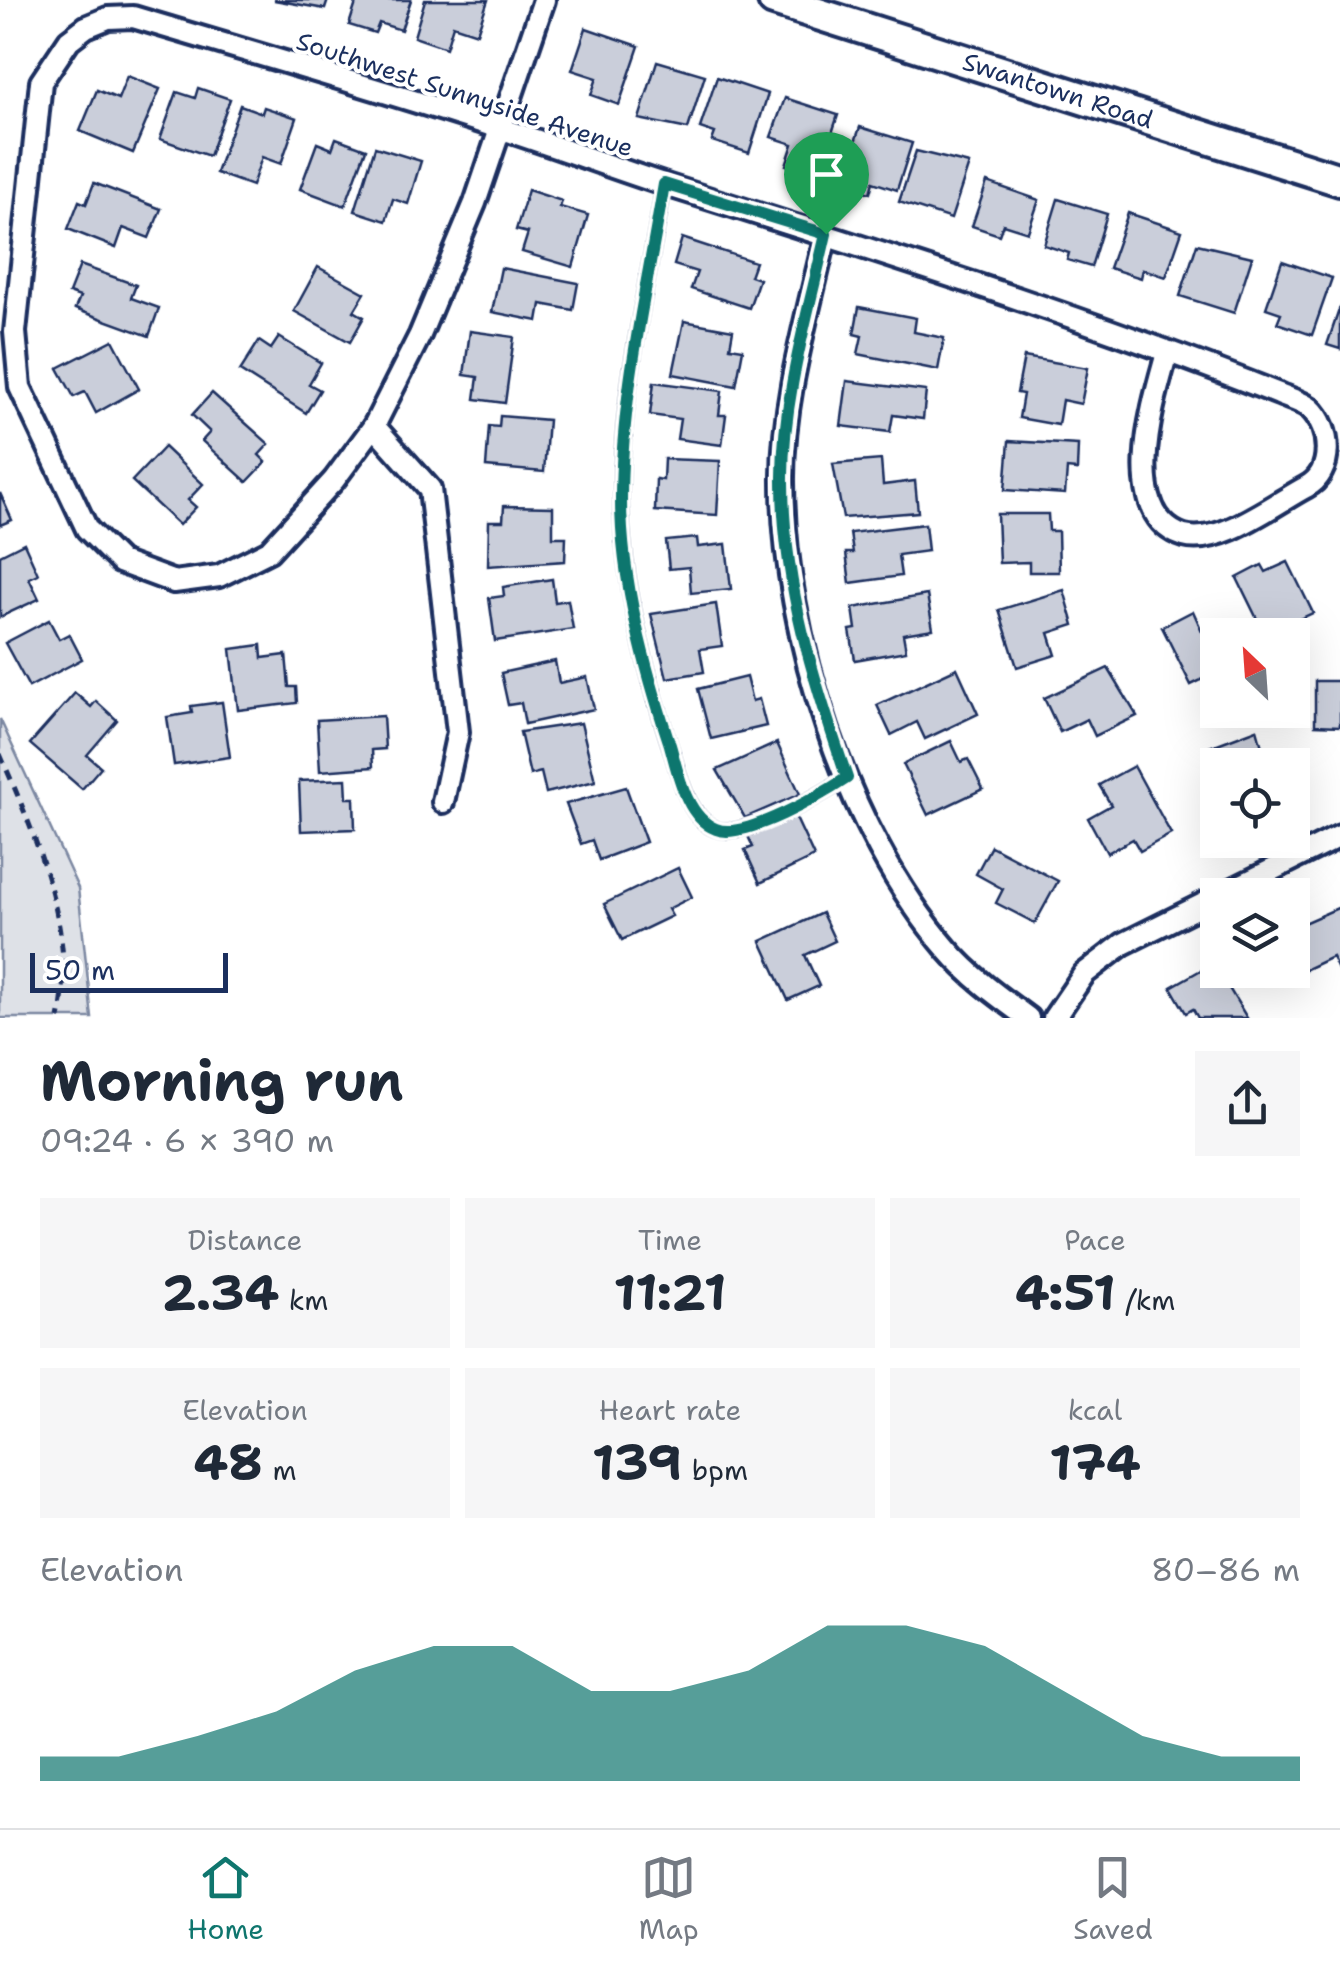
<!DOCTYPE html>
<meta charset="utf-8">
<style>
:root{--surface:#fff;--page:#f6f6f7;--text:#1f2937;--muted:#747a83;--line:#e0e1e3;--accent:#0f766e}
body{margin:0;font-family:"Shantell Sans",sans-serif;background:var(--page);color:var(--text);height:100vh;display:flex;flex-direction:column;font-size:38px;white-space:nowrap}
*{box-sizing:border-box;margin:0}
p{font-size:32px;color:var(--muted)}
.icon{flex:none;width:55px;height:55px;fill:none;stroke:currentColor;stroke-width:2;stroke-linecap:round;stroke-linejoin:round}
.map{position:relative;height:1018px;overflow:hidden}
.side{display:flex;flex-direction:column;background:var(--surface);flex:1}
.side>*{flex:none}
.needle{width:65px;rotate:335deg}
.fabs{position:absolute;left:1200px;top:618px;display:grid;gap:20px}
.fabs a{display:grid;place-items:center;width:110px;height:110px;border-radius:0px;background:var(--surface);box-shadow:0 10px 40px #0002;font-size:50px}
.scale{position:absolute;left:30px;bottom:25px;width:198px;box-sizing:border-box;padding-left:10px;border:5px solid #1b2f5e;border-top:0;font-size:28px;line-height:35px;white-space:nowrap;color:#1b2f5e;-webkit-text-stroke:8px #fff;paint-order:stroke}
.pin{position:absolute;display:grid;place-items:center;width:85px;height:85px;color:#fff;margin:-102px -42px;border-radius:50% 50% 50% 0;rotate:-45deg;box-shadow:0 0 10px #0007}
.pin .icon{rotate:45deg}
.round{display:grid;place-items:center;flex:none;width:105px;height:105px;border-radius:0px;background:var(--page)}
.overview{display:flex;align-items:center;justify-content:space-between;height:170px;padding:0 40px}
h1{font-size:55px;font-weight:700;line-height:75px}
.stats{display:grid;grid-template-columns:repeat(3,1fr);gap:15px;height:170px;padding:10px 40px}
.stats div{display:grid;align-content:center;border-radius:0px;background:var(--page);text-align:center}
.stats b{font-size:50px;font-weight:700}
.stats small{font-size:28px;font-weight:400}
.stats p{font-size:28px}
.chart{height:280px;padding:20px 40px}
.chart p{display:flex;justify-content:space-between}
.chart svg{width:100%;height:180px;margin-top:10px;fill:var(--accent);opacity:.7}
.menu{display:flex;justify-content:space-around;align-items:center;height:140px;border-top:2px solid var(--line);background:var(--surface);font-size:28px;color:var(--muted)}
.menu a{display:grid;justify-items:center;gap:5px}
.menu .selected{color:var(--accent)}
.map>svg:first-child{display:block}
</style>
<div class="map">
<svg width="1340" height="1018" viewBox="0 0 1340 1018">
<rect width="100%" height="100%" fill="#fff"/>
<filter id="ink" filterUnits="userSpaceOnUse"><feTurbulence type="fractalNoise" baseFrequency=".01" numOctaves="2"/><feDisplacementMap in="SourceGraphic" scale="20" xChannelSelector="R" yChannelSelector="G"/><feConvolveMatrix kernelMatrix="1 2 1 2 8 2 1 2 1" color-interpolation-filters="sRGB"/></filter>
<g filter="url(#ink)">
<polygon fill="#dee1e7" stroke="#7c88a2" stroke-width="2.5" points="0,719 78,888 92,1018 0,1018"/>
<g fill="#caceda" stroke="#1b2f5e" stroke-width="2.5">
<polygon points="274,0 328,0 325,9"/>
<polygon points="357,0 411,0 401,30 379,23 375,33 349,25"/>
<polygon points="425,0 488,0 477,33 453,25 446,48 414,37"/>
<polygon points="586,28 639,46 619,105 591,95 597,78 572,70"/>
<polygon points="657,61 705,75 688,129 639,119"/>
<polygon points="127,76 160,89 133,153 80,131 97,90 118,99"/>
<polygon points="717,77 768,94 749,153 712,141 715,133 700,128"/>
<polygon points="198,88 230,99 209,156 160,139 177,92 195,98"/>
<polygon points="785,98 838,115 818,176 786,165 793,144 771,137"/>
<polygon points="240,105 262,113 264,107 297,118 281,164 262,157 252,186 216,173"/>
<polygon points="860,127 912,143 897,190 873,182 870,193 841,184"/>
<polygon points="336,138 366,149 345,206 300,189 317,143 332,149"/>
<polygon points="375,147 421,161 408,204 393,199 386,221 355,211"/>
<polygon points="916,151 969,164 951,219 899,202"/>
<polygon points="987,182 1039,200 1028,232 1003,224 999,235 972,226"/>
<polygon points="94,183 161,209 149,238 123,228 116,248 68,229 79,201 86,204"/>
<polygon points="528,190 562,201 560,207 588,215 573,267 522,252 528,233 516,230"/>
<polygon points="1058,199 1107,214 1091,267 1067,260 1069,253 1044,245"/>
<polygon points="1128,213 1182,231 1166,277 1143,269 1141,278 1109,268"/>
<polygon points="682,238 755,262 750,276 759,279 749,308 691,289 697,272 674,265"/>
<polygon points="1197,244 1252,257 1234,313 1180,296"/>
<polygon points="1282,261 1332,278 1312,335 1277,323 1281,313 1266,308"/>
<polygon points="80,265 136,285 131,298 159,308 149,336 75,309 80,297 69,293"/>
<polygon points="318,267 365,293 354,311 364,317 350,342 294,311"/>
<polygon points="501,268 578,283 573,310 541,304 538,321 492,312"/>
<polygon points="859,307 916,318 914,332 944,338 938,370 858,354 862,336 854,334"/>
<polygon points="1340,307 1340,349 1327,345"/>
<polygon points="684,321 733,330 730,347 743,349 736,386 673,374"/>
<polygon points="470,331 514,337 505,403 475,399 478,377 464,375"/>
<polygon points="279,337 321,363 309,384 320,390 306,413 240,371 259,341 271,349"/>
<polygon points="113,340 139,389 96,413 85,392 74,397 58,368"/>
<polygon points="1024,357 1088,368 1081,404 1062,400 1058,425 1019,418 1023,394 1017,393"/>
<polygon points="847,381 926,391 923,419 893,415 890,432 841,426"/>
<polygon points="654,382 722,391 719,415 726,415 722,445 677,439 680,419 650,415"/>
<polygon points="212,393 269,444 259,455 266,462 247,482 202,441 210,432 192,415"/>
<polygon points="500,416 548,420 544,472 486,467 489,426 499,427"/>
<polygon points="1009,441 1078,445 1077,470 1067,469 1065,494 1005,490"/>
<polygon points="164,447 203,484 188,500 196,507 179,525 132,481"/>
<polygon points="664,459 720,461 717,515 655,511 656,479 663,480"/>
<polygon points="881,460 883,485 915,481 918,512 843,518 833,464"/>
<polygon points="0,493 12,520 0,525"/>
<polygon points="504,506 553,507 553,537 566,537 565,561 488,566 489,521 503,521"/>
<polygon points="997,514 1048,514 1049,531 1058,531 1059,572 1029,572 1029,562 999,563"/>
<polygon points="925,524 928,551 898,555 901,576 850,583 846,553 853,553 850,533"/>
<polygon points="697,538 698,547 726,544 731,589 691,593 689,567 669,569 666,541"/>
<polygon points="24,543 38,574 29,578 39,599 0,617 0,555"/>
<polygon points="1288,562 1313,613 1265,635 1237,578 1262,565 1266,572"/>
<polygon points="552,579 555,602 568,600 573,629 495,641 489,598 504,596 503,587"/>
<polygon points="1064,590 1074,625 1049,633 1056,655 1017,667 999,610"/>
<polygon points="927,595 933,629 903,634 906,651 855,660 850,630 856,629 853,608"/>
<polygon points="716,604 722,646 700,649 704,672 667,678 651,614"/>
<polygon points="1193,611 1202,631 1224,621 1231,635 1218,635 1218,672 1191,685 1162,627"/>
<polygon points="49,620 59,639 69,634 82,659 29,687 5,643"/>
<polygon points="261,645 262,658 286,655 289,687 296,687 297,703 238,710 231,649"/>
<polygon points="555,661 559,683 587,677 594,709 525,724 521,703 508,705 501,673"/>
<polygon points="957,668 978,714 925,739 917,722 891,735 877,705"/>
<polygon points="1108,668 1137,716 1095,736 1087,719 1060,732 1044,698"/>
<polygon points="746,677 752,701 759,699 766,726 711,739 698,689"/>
<polygon points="1315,681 1340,681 1340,726 1315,725"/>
<polygon points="75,693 91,707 96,701 117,720 87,755 101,767 82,789 30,744"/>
<polygon points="222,702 230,757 174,765 167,717 192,713 191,706"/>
<polygon points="383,716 385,749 372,750 373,767 320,771 317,720"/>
<polygon points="581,723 595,781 546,793 541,772 530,775 520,732"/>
<polygon points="1257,729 1267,765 1218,765 1218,783 1213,784 1204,749"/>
<polygon points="951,741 961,762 968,759 983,789 928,815 903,764"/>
<polygon points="777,743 800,794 745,818 717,770"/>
<polygon points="1134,766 1171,834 1140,851 1133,839 1107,853 1088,818 1111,805 1099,785"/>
<polygon points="346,779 347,798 354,798 355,829 301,831 299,781"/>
<polygon points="626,787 646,842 599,860 592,840 581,844 566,804"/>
<polygon points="794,814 814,857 760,883 745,850 753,847 748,836"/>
<polygon points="991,846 1058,881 1035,923 996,903 1003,889 976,874"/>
<polygon points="678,868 692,897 668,909 672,916 622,940 604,904"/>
<polygon points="1340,907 1340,974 1332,957 1296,974 1292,928"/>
<polygon points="822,913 835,941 805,955 819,986 788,1000 761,941"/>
<polygon points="1215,962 1218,970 1247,1018 1198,1018 1193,1009 1186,1013 1171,987"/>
</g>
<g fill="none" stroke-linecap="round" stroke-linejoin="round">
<defs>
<path id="lane" d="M664,185c-17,103 -44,211 -43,316 1,81 24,168 49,245 9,27 16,71 46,83 27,11 107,-35 131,-51"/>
<g id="street">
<path d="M544,0l-69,203 -55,132 -46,91 -40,54 -65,71 -50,25 -45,6 -54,-20 -33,-33 -67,-142 -5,-55 26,-250 28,-42 17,-13 22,-9 25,-1c123,37 247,72 369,112 56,18 111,39 167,57 204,64 411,129 610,208 9,4 24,8 31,14 22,20 24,65 -4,79 -32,17 -86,59 -122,49 -67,-21 -29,-139 -17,-183"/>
<path d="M826,234c-18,81 -44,165 -43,248 0,152 64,351 164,467 23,27 52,48 81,69"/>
<polyline points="374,426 430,489 458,732 443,802"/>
<polyline points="1054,1018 1084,974 1123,944 1340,836"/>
</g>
<g id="secondary">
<path id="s1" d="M774,0l566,180"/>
</g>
</defs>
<use href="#lane" stroke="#1b2f5e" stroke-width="18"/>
<use href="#street" stroke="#1b2f5e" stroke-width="28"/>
<use href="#secondary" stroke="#1b2f5e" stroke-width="38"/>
<path stroke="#1b2f5e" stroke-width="5" stroke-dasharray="10 8" stroke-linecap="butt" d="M0,754c33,76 78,180 59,264"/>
<use href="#lane" stroke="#fff" stroke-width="10"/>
<use href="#street" stroke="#fff" stroke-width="20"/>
<use href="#secondary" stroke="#fff" stroke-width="30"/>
</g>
</g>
<g fill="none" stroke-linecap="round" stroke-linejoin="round" filter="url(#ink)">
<defs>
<path id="route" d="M664,184l162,50c-18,80 -44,165 -43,248 0,103 31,200 64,296 -24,16 -104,63 -131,51 -30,-12 -38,-56 -46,-84 -25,-76 -49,-164 -49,-245 0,-105 26,-212 43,-316z"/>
</defs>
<use href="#route" stroke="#fff" stroke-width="20"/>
<use href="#route" stroke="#0f766e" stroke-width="12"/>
</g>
<g text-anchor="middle" stroke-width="8" stroke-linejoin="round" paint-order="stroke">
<g font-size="25" fill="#1b2f5e" stroke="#fff">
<text dy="9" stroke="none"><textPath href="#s1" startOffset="298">Swantown Road</textPath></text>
<text transform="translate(465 94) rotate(18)" y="9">Southwest Sunnyside Avenue</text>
</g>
</g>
</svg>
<div class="fabs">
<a><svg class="needle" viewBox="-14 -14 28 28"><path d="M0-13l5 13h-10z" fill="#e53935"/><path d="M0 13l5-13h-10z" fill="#747a83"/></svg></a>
<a><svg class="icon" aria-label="locate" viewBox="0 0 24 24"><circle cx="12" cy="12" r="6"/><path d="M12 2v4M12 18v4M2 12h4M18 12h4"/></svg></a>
<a><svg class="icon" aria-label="layers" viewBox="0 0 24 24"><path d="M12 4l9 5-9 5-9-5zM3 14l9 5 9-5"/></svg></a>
</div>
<div class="scale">50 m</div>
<div class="pin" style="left:826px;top:234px;background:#1e9e55"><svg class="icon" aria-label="arrive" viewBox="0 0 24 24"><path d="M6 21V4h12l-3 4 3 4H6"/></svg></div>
</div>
<section class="side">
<div class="overview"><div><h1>Morning run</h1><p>09:24 · 6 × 390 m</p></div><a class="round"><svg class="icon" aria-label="share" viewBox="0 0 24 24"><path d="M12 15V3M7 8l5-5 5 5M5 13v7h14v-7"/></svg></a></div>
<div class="stats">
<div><p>Distance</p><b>2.34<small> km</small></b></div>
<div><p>Time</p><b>11:21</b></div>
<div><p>Pace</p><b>4:51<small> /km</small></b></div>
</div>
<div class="stats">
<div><p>Elevation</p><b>48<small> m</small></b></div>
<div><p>Heart rate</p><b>139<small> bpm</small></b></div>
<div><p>kcal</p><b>174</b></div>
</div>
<div class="chart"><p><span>Elevation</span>80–86 m</p>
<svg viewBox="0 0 160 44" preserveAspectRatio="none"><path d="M0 44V38L10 38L20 33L30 27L40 17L50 11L60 11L70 22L80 22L90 17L100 6L110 6L120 11L130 22L140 33L150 38L160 38V44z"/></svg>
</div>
</section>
<nav class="menu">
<a class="selected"><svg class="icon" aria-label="home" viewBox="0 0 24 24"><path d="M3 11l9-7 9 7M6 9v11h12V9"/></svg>Home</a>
<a><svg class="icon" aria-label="map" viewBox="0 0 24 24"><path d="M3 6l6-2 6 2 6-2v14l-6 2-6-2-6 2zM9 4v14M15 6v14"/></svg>Map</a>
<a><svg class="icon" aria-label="saved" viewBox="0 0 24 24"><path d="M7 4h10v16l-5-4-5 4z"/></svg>Saved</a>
</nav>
